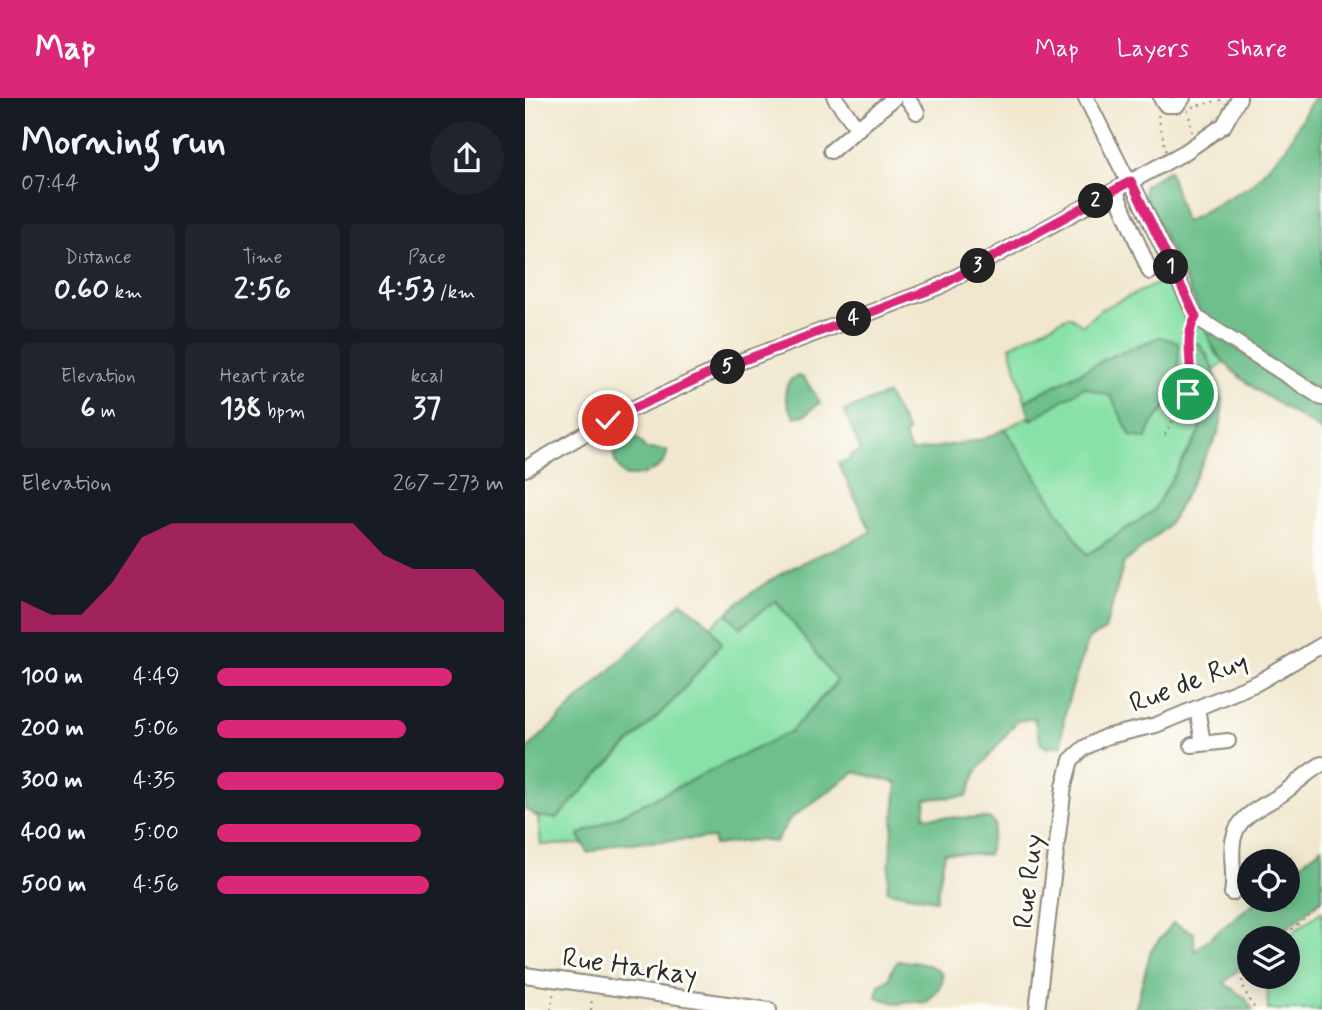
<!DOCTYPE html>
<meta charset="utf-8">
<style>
:root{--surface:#171b24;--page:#20242c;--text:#f1f3f6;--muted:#9ea1a6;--accent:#db2777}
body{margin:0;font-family:Mynerve,sans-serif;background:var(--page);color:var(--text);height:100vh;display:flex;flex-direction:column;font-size:26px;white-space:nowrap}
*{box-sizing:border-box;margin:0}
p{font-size:23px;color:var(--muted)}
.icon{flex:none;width:38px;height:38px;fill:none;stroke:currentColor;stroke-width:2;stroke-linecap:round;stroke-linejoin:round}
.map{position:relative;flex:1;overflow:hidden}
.drawer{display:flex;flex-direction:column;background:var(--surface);width:525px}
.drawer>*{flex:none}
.controls{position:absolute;left:712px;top:751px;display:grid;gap:14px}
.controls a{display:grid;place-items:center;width:63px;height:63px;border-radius:50%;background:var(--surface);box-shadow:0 4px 18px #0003;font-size:35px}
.pin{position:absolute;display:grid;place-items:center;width:60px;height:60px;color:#fff;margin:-30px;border:4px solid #fff;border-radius:50%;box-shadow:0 2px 7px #0007}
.km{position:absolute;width:35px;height:35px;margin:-18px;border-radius:50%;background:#222;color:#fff;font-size:19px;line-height:35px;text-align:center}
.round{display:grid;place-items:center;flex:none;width:74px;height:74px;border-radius:37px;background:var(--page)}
.overview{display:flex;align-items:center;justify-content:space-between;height:119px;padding:0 21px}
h1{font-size:38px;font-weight:700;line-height:52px}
.figures{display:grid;grid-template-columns:repeat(3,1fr);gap:10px;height:119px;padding:7px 21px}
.figures div{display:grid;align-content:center;border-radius:7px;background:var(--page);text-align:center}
.figures b{font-size:30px;font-weight:700}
.figures small{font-size:19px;font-weight:400}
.figures p{font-size:19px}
.chart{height:196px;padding:14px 21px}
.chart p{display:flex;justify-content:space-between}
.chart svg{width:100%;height:126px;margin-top:7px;fill:var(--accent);opacity:.7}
ul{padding:0 21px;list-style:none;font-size:23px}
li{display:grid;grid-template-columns:112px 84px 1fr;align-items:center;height:52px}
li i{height:18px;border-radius:9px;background:var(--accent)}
header{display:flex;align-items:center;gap:42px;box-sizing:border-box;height:98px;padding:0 35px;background:var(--accent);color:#fff}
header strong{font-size:33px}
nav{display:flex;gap:38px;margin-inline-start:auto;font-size:24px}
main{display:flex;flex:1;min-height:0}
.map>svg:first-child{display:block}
</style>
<header>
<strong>Map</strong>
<nav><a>Map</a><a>Layers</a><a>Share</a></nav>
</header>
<main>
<section class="drawer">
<div class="overview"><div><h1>Morning run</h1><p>07:44</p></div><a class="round"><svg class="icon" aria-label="share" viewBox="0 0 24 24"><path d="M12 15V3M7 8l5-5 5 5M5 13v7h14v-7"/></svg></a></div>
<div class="figures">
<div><p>Distance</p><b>0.60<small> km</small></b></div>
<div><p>Time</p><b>2:56</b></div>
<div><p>Pace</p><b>4:53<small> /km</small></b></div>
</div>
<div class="figures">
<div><p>Elevation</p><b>6<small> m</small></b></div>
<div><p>Heart rate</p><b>138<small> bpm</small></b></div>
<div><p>kcal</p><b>37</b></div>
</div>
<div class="chart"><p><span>Elevation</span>267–273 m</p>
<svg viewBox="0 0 160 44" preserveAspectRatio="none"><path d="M0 44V33L10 38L20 38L30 27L40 11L50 6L60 6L70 6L80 6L90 6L100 6L110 6L120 17L130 22L140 22L150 22L160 33V44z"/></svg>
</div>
<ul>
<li><b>100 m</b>4:49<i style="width:82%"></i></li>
<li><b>200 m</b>5:06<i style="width:66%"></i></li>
<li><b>300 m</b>4:35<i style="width:100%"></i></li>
<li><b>400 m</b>5:00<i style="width:71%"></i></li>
<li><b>500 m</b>4:56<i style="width:74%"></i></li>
</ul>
</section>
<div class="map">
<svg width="797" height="912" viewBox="0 0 797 912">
<rect width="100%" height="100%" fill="#fdfcf7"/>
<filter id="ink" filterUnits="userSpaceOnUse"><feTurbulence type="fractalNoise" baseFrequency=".0143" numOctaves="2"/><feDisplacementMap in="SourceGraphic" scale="14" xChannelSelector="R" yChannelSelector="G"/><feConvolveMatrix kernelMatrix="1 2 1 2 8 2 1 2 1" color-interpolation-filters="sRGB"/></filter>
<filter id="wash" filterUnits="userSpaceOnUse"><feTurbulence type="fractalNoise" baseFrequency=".00686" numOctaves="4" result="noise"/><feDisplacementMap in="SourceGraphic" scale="28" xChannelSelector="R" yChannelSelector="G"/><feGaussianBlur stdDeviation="1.57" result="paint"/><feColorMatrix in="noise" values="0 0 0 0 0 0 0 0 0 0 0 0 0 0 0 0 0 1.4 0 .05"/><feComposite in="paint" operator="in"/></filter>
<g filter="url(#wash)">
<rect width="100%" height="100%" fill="#f0e7ce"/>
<g fill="#88e1a7" stroke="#5a8669" stroke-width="2">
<polygon points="647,179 681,232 690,255 700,264 689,272 682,256 668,257 677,320 674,335 628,413 561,457 480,331 504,318 506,322 559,289 586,298 606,338 624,332 629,321 640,309 635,239 585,259 500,303 485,248 544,218 558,227 576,211"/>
<polygon points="250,502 312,583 265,634 54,737 58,746 16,747 13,719 33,719 76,673 153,598 196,546 186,528 202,515 216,530"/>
<polygon points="797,813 797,912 743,912 742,879 763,878 763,840 760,840"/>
</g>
<g fill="#6ebf8c" stroke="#4c755c" stroke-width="2">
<polygon points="788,0 797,0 797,294 678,220 618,95 620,87 644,72 660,124 726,87 761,50"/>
<path d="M681,232l116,73v28c-37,-25 -104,-55 -116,-101z"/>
<path d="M635,239l18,5c3,12 -2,43 -6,55 -7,17 -21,20 -25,42l-16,-3 -20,-40 -27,-9 -53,33 -6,-19 85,-44z"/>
<path d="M670,245h4c17,25 29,59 20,88l-46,87 -10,12 -39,33 -19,67 -16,9c-10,29 -29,75 -27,106l-15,3 -6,-4 -7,-26 -17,3 -42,53 -8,22 -41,3 -2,18 65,1 6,6 -7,31 -43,-3 -9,48 -49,-9 10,-108 -42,-11 -65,47 -15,23 -19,-2 -42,5v-7l-100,6 -26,9 -9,-18 211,-103 47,-50 -61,-82 -36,28 -13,-15c27,-25 60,-44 94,-59 16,-7 37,-12 50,-23l-33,-68 12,-3v-4l11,-5 -17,-40 43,-17 21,38 -4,4 7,16 73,-13 21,-10 82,126 66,-44 46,-78 3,-15 -7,-43z"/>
<path d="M273,278l6,2 16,24 -15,13 -10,2c-10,-12 -16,-35 3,-41z"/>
<path d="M112,340l9,11 21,1c1,19 -28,29 -43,25 -19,-24 -10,-26 13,-37z"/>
<polygon points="157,504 186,528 196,545 153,598 76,673 32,720 13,719 0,711 0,653"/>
<polygon points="797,749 797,801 750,840 724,840 724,861 699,885 720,900 728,912 610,912 626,852 648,825 669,835 669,853 732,802 763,802 763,776"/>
<path d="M373,863c10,0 46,3 45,18 -1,8 -11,18 -17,24l-19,-2 -9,3 -22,-7 3,-12 10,-6 3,-10z"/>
</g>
</g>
<g filter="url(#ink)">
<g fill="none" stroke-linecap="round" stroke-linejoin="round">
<defs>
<g id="minor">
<polyline points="310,0 333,31"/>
<polyline points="382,0 392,14"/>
<polyline points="561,0 604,85"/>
<polyline points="636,0 641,7 652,7 658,0"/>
<polyline points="306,53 369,0"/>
<polyline points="606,83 671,219 797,300"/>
<polyline points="590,92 625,174"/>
<polyline points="0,371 83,322 190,273 413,189 660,54 699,27 714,0"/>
<polyline points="672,610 678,645"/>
<polyline points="667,647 703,643"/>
<path d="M707,795c4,-18 -3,-38 2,-56 5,-23 31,-31 48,-43 14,-10 25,-22 40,-30"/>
<polyline points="0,877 244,912"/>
<polyline points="512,912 539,688 546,662 559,650 580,639 631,627 732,585 797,547"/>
</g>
</defs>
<use href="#minor" stroke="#8e897c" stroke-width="18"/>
<g stroke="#8e897c" stroke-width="2" stroke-dasharray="2 5" stroke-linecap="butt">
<polyline points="667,9 699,1"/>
<polyline points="663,12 667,34"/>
<polyline points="633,17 641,53"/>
<path d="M640,337c7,-17 22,-32 26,-50 4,-19 -6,-38 -1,-57"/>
<polyline points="755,840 797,808"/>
<path d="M724,863c-15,14 -3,35 7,49"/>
<polyline points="26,912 29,892"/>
<polyline points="66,912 67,898"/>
</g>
<use href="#minor" stroke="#fff" stroke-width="14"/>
</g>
</g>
<g fill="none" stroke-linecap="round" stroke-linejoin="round" filter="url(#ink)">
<defs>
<path id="route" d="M83,322l107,-49 223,-84 193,-106 65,136c-15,24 0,50 -8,77"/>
</defs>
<use href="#route" stroke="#fff" stroke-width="14"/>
<use href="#route" stroke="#db2777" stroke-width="9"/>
</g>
<g text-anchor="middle" stroke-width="6" stroke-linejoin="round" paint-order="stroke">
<g font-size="28" fill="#2b2b2b" stroke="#fdfcf7">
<text transform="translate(663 583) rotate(-21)" y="10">Rue de Ruy</text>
<text transform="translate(502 783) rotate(-83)" y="10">Rue Ruy</text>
<text transform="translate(105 867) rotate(8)" y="10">Rue Harkay</text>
</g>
</g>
</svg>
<div class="controls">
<a><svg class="icon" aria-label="locate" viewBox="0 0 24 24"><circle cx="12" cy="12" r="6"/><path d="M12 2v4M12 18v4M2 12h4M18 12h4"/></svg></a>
<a><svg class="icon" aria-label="layers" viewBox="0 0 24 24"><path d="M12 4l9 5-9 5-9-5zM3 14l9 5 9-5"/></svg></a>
</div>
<div class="pin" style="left:663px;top:296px;background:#1e9e55"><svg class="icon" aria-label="arrive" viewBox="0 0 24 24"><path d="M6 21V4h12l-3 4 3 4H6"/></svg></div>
<div class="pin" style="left:83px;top:322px;background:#d93025"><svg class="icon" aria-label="check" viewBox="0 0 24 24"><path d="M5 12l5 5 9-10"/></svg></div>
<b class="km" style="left:646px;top:169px">1</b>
<b class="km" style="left:571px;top:103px">2</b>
<b class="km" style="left:453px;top:168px">3</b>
<b class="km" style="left:329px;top:221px">4</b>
<b class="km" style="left:203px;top:269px">5</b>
</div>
</main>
